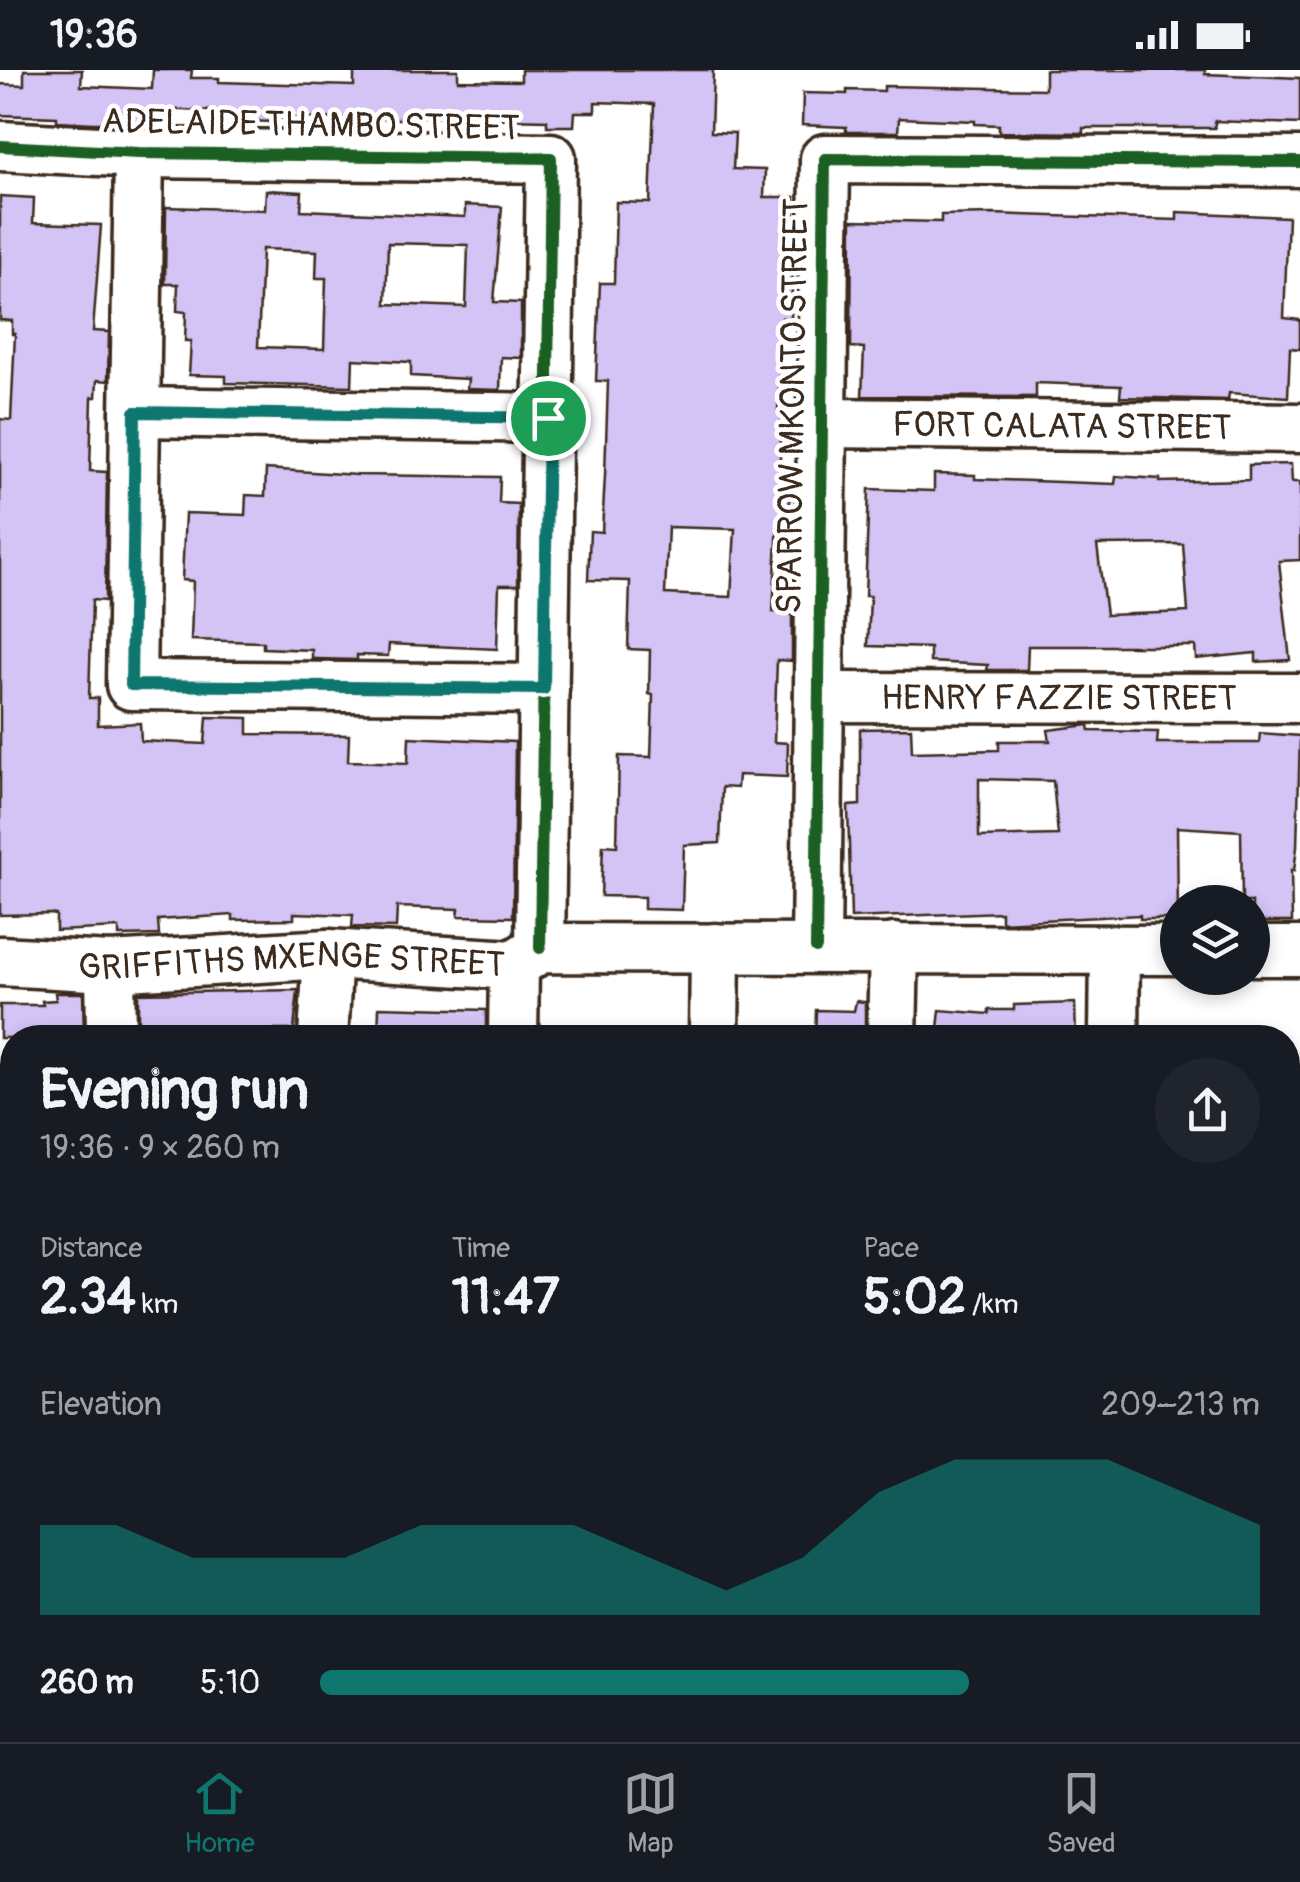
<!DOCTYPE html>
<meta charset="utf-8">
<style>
:root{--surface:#171b24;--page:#20242c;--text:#f1f3f6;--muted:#9ea1a6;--line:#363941;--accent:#0f766e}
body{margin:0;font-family:Pangolin,sans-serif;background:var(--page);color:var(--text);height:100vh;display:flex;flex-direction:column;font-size:38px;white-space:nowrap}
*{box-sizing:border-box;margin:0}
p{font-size:32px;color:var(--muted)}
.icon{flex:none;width:55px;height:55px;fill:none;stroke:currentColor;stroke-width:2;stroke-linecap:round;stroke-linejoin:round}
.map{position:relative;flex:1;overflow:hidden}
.panel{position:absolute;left:0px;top:955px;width:1300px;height:718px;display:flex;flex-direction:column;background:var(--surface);border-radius:40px 40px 0 0;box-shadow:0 5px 15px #0003}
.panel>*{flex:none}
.buttons{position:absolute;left:1160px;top:815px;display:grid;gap:20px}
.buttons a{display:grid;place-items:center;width:110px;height:110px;border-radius:50%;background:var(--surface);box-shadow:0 5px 15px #0003;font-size:50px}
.pin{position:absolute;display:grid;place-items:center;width:85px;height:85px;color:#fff;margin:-42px;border:5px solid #fff;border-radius:50%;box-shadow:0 2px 10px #0007}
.round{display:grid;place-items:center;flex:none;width:105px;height:105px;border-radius:52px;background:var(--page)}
.head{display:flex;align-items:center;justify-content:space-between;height:170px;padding:0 40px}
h1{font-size:55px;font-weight:700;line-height:75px}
.stats{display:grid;grid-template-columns:repeat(3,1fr);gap:15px;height:170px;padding:10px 40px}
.stats div{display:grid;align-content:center}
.stats b{font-size:50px;font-weight:700}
.stats small{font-size:28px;font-weight:400}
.stats p{font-size:28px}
.chart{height:280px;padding:20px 40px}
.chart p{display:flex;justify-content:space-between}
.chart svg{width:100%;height:180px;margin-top:10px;fill:var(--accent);opacity:.7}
ul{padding:0 40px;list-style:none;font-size:32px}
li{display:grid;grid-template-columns:160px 120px 1fr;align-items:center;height:75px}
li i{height:25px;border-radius:12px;background:var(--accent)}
.status{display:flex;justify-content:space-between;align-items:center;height:70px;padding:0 50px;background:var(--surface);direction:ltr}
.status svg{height:28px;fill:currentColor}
.tabs{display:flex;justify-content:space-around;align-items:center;height:140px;border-top:2px solid var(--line);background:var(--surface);font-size:28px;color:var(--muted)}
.tabs a{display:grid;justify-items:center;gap:5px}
.tabs .on{color:var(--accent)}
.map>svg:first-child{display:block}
</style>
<div class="status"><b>19:36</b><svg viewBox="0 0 49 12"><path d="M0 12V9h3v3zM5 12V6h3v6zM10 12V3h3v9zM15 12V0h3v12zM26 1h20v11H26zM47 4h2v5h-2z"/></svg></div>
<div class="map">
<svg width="1300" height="1672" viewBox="0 0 1300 1672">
<rect width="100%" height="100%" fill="#fff"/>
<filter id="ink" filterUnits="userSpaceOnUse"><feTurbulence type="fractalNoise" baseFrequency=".01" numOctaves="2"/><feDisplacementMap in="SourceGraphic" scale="20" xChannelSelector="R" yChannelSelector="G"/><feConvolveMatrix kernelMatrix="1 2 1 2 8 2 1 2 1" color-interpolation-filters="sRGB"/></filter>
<g filter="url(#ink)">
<g fill="#d4c3f5" stroke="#3b2a1e" stroke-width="2.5" fill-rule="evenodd">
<path d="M24,0h58l-1,16 71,3 1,-19h39l-1,8h28v4l135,4v-16h104v10l63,1v-11h192l-2,62 24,1 -2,36 32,1 -1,27h31l-4,122 -9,-1 -4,93 4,1 -3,67 12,1 -2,42h-11l-5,90 19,1v48l-15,-1 -3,82 14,1 -1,34 -49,-2 -1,13 -15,-1 -2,56 -36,2 -2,65 -38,-1v-12l-43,-1 2,-51 14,1 2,-90 32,1 2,-62 -4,-1 1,-44 -22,-1 2,-68 -42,-1 2,-49 12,1 3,-57 3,-94h-12l4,-98h14l2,-81 34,1 4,-99 -59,-2v10h-20l-1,14h-27v-6l-146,-4 -1,3 -124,-1v4l-36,-1v-9l-88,-3 -1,14h-58l-36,-2v-4l-57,-2v-31l24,1zM668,457l67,2 -4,68 -66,-3z"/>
<polygon points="1045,0 1205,0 1205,4 1300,8 1300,54 1215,51 1215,58 1083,58 1083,63 999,62 999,55 975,54 975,51 899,48 898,62 846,62 846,57 802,55 803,23 847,24 847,20 884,21 884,16 1045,19"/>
<path d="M266,120l36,2 -1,18 164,7v-12l37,2 -8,95 27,1v55l-20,-1 -1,33 -33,-1 1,-10 -57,-3v-14l-58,-3 -1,27 -126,-3v-7l-37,-1 2,-34h-6l1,-29 -9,-1 1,-27h-13l1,-77 99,3zM388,173l80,2 -2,62 -80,-3zM262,179l55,2 -1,27h10l-2,71 -66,-2z"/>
<polygon points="0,126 34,128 33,153 101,155 93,261 109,262 108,311 97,310 96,327 92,327 90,401 107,402 105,531 92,530 89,628 98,628 98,655 140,653 141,671 205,674 207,647 248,648 248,664 349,665 348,691 408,693 409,667 515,672 513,847 458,846 459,839 397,837 396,858 352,857 353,845 294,843 294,849 233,850 233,845 158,850 159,865 119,866 119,858 56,861 56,845 51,844 0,845 0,349 11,350 15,264 12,264 12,251 0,250"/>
<polygon points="1177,142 1288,147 1284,248 1300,250 1300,279 1290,278 1288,327 1229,323 1228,330 1120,327 1121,316 1036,313 1036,327 862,326 864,278 851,277 852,150 941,152 941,145 993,144 1177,150"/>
<path d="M1291,394l1,18h8v78l-21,1 11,99 -34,2v-9l-60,6 -1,-13h-167l-1,24h-40l1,-5 -58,-3v-14l-62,-2 2,-50h-5l4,-107 65,2v-17l41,1v4l140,5 1,-8 44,3v3l89,-2v-15zM1183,474l5,68 -82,3 -9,-70z"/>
<polygon points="266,399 357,405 500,407 499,433 519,434 518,515 499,515 497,579 389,574 388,586 357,585 357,590 317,589 312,589 312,580 263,578 263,572 191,570 193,511 182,510 185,443 245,445 246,425 265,426"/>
<path d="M1089,655l1,6 68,1 -1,11h102l1,-10 40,3 -3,111 -3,24 -3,-1 1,52h-40v-20h-10l-1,-71 -64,-4 1,92h-38v-4l-139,7v-10l-150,6 -3,-112 12,-1v-76l51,-1 1,24 87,-2v-9h51l-2,-11zM979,709l74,2 5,54 -79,2z"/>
<polygon points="298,920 294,960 275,960 274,968 138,967 138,923"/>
<polygon points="55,923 83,923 84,968 0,968 0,935 43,935 42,931 56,930"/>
<polygon points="856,931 865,932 865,968 815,968 816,940 854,941"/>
<polygon points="1075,933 1076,968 937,968 940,940 989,944 989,940 1014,940 1014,935"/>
<polygon points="379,937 486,940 486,968 378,968"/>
</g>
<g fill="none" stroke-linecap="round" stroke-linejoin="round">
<defs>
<g id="minor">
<polyline points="0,76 139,83 551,88 540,878"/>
<polyline points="139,83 131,615 544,619"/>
<polyline points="135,342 548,348"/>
<path id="s1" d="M822,353l478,5"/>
<path id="s2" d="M819,627l481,1"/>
<polyline points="816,878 825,89 1300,92"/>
<polyline points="1252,881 1300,881"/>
<path id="s3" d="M0,891l110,6 218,-13 186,11 26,-17 638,2"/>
<polyline points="110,897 111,968"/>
<polyline points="323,968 328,884"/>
<polyline points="513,968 514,895"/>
<polyline points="714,968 715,878"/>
<polyline points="892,968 894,878"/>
<polyline points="1114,968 1115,880"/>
<polyline points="0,1256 12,1258"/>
<polyline points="1296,1400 1300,1324"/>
</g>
</defs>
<use href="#minor" stroke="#3b2a1e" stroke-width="55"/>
<use href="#minor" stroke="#fff" stroke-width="48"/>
<defs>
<g id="cycleway">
<polyline points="0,76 139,83 551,88 540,878"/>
<polyline points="816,878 825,89 1300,92"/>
</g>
</defs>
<use href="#cycleway" stroke="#fff" stroke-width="19"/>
<use href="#cycleway" stroke="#1b5e20" stroke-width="12"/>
</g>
</g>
<g fill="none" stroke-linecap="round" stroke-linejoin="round" filter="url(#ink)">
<defs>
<polygon id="route" points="135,342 548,348 544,619 131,615"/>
</defs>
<use href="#route" stroke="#fff" stroke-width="20"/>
<use href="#route" stroke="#0f766e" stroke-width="12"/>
</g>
<g text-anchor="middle" stroke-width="9" stroke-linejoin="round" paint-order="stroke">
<g font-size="35" fill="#3b2a1e" stroke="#fff">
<text transform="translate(311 54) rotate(1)" y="12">ADELAIDE THAMBO STREET</text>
<text transform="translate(792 336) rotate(-89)" y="12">SPARROW MKONTO STREET</text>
<text dy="12" stroke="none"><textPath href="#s1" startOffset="240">FORT CALATA STREET</textPath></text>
<text dy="12" stroke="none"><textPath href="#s2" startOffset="240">HENRY FAZZIE STREET</textPath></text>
<text dy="12" stroke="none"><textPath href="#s3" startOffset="292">GRIFFITHS MXENGE STREET</textPath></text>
</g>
</g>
</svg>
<div class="buttons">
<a><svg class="icon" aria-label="layers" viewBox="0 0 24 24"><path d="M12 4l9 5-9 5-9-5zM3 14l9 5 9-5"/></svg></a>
</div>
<div class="pin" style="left:548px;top:348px;background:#1e9e55"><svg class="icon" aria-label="arrive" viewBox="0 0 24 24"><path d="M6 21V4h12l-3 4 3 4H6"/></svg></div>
<section class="panel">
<div class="head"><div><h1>Evening run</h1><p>19:36 · 9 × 260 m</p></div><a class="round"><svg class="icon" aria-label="share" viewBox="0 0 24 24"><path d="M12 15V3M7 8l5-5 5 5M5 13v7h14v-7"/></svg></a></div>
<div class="stats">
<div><p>Distance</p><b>2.34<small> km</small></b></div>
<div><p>Time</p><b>11:47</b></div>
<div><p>Pace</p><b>5:02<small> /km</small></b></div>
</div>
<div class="chart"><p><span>Elevation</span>209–213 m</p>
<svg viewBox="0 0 160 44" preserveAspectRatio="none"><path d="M0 44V22L10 22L20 30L30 30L40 30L50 22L60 22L70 22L80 30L90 38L100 30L110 14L120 6L130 6L140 6L150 14L160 22V44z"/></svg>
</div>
<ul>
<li><b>260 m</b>5:10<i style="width:69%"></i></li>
</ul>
</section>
</div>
<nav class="tabs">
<a class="on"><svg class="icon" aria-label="home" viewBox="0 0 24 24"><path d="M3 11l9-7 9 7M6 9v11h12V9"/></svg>Home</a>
<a><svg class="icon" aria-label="map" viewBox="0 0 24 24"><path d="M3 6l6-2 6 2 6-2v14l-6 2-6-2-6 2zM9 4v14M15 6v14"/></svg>Map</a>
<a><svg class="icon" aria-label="saved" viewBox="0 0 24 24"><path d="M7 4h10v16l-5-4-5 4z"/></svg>Saved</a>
</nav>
